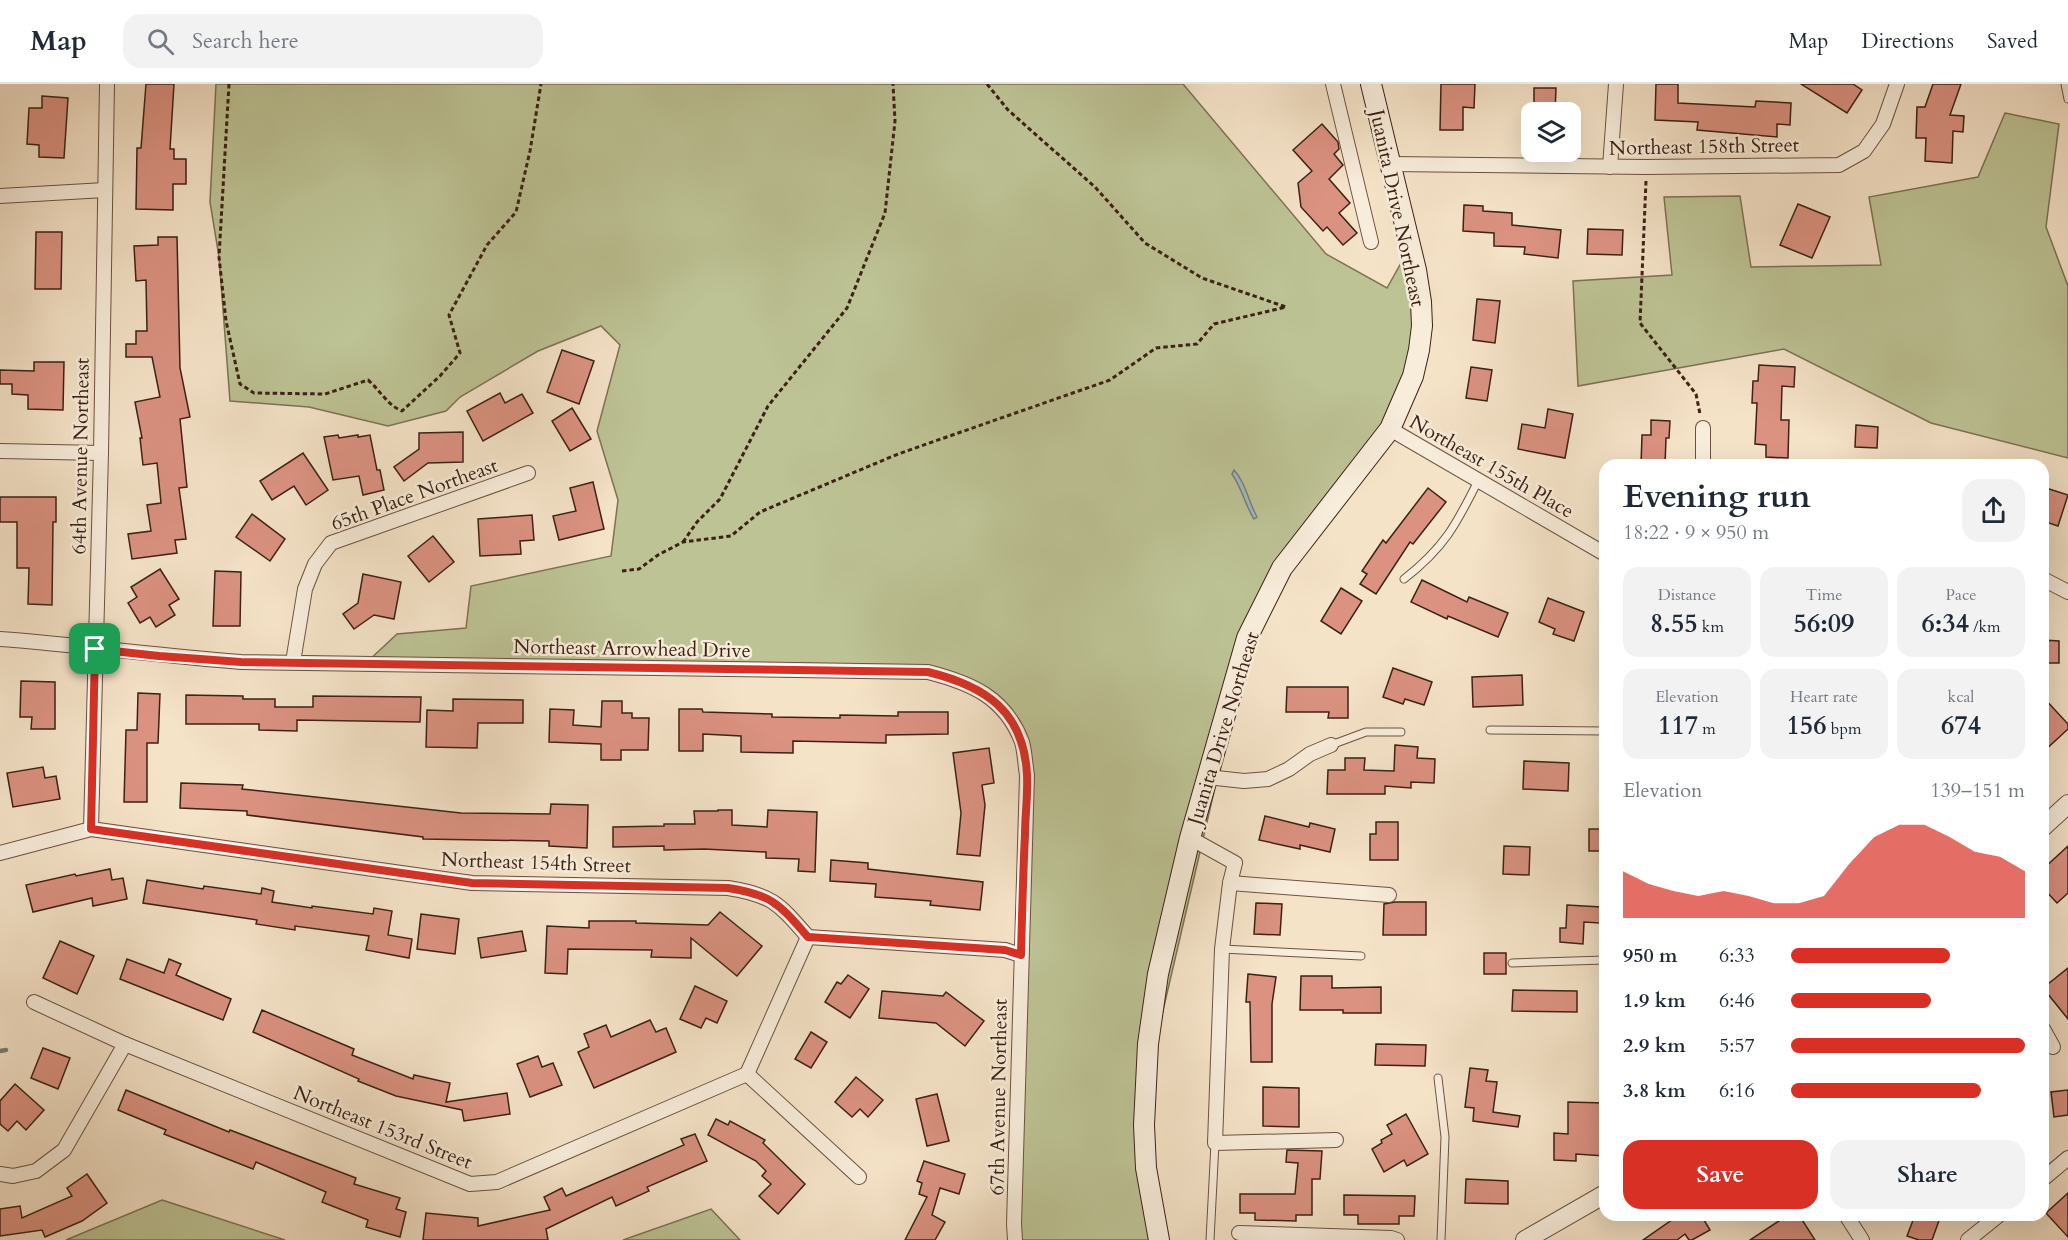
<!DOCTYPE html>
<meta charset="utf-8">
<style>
:root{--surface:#fff;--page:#f2f2f3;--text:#1f2937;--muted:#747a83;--line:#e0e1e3;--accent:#d93025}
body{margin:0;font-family:Cardo,serif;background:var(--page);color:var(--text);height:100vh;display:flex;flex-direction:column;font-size:22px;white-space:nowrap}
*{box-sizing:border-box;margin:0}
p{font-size:20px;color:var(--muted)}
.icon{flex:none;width:33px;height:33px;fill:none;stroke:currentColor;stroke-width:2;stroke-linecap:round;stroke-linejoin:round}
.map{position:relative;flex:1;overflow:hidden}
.drawer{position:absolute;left:1599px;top:375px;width:450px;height:762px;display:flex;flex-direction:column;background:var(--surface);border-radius:18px;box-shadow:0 6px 24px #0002}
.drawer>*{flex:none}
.buttons{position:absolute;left:1521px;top:18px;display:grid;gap:12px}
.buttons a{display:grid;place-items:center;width:60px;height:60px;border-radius:12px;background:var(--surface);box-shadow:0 6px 24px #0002;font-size:30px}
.pin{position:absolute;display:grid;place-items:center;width:51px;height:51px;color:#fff;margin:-26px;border-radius:12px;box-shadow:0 3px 9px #0006}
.round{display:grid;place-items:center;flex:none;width:63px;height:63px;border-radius:18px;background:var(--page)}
.overview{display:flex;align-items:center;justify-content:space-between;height:102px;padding:0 24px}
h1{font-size:33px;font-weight:700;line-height:45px}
.figures{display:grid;grid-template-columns:repeat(3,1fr);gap:9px;height:102px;padding:6px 24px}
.figures div{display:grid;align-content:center;border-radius:15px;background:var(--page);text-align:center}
.figures b{font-size:26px;font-weight:700}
.figures small{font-size:16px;font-weight:400}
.figures p{font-size:16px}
.chart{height:168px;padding:12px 24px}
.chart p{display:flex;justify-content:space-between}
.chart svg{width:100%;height:108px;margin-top:6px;fill:var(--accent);opacity:.7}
.cta{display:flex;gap:12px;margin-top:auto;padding:12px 24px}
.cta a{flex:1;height:69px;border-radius:18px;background:var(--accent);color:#fff;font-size:24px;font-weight:700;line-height:69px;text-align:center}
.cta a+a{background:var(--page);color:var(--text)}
ul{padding:0 24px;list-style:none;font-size:20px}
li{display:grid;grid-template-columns:96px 72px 1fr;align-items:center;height:45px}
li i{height:15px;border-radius:8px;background:var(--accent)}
header{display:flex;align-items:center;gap:36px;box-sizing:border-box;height:84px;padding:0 30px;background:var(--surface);border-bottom:2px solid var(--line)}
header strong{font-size:28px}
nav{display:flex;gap:33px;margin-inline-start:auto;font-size:21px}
.search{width:420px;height:54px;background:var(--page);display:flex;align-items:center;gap:15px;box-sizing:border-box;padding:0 21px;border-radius:18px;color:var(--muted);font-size:22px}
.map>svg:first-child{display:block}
</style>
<header>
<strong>Map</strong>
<div class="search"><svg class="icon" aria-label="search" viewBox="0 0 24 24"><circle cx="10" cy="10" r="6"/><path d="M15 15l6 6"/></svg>Search here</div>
<nav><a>Map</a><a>Directions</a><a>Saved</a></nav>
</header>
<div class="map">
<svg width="2068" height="1156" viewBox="0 0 2068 1156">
<rect width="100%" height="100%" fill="#f5e3c8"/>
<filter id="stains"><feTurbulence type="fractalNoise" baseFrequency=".00333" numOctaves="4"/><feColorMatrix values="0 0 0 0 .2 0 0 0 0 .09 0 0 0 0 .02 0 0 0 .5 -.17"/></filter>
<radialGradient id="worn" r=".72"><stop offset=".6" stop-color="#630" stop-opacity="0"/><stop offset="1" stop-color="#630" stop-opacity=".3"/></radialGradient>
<g fill="#bdc395" stroke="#7d7254" stroke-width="1.5">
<polygon points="216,0 1183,0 1326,170 1387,204 1415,154 1424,283 1282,484 1253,554 1217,695 1155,961 1153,1125 1160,1156 1015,1156 1027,691 1012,638 957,595 366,579 397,550 466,544 471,502 611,472 618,416 597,347 620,261 601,242 538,267 460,313 446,327 388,342 309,323 230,317 219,173 210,118"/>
<polygon points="2005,29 2059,40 2046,143 2068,202 2068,374 1931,339 1784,265 1578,302 1573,197 1672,191 1664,113 1740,112 1751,183 1881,181 1869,113 1978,93"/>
<polygon points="162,1116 285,1156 66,1156"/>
<polygon points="711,1125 740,1156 623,1156"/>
</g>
<path fill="#9fbcbe" stroke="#787e7a" stroke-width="1.5" d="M1234,386c12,13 14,31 23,47l-3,2c-9,-14 -12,-31 -22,-45z"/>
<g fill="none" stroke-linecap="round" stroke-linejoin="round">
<polyline stroke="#787e7a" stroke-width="4.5" points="0,967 6,966"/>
</g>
<g fill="#db9281" stroke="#3d2114" stroke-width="1.5">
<polygon points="146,0 174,0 170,65 174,65 174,75 186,75 186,100 173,100 173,126 136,125 137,64 141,64"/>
<polygon points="1441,0 1475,0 1474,24 1463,23 1463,46 1440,46"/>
<polygon points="1656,0 1678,0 1678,19 1755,23 1756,17 1791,19 1790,41 1777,40 1777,53 1697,46 1698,38 1655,36"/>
<polygon points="1801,0 1853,0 1862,6 1847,29"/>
<polygon points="1933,0 1961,0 1950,31 1964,32 1963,48 1953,47 1952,79 1925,77 1926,54 1916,54 1917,23 1925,23"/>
<polygon points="1534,4 1556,4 1555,28 1534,28"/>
<polygon points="42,12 68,14 64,74 39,73 39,61 27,60 29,24 42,24"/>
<polygon points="1322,40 1338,58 1339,65 1334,70 1343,81 1329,95 1350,119 1339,129 1357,149 1343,161 1327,143 1323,147 1301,123 1298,99 1312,87 1293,66"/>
<polygon points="1798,120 1830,133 1812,174 1780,161"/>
<polygon points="1464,121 1483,122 1483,127 1512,129 1512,141 1561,146 1558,174 1524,170 1525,163 1494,162 1494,149 1463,147"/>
<polygon points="1588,145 1623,146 1622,171 1587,170"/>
<polygon points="36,148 62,148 61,205 35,205"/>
<polygon points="158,153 177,153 180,284 190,333 180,335 187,403 179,404 186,455 175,456 177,469 132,475 128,450 151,447 147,421 161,419 157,379 143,381 140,354 142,354 135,318 160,313 152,273 126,273 126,260 136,260 136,247 147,247 146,196 136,197 134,162 158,161"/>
<polygon points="1477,215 1500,217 1495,259 1473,256"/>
<polygon points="562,266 594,277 579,320 547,308"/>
<polygon points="34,278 64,278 63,326 28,325 28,311 12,310 12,300 0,300 0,286 34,287"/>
<polygon points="1759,281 1795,283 1794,303 1782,302 1781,336 1789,336 1788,374 1766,373 1766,361 1755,360 1757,319 1752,319 1753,297 1758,297"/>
<polygon points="1471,283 1492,286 1487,317 1466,314"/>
<polygon points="500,309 505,319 522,310 533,329 483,357 467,327"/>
<polygon points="572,324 591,355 570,367 552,337"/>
<polygon points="1548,325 1573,330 1565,374 1518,365 1522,340 1545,344"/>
<polygon points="1651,336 1670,337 1669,354 1666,354 1665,381 1641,381 1642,351 1651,351"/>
<polygon points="1856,341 1878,343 1877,364 1855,363"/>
<polygon points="463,348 463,378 428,379 404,397 394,383 419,365 419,349"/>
<polygon points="338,351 339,354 358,351 358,353 370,351 377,386 380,386 384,406 363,411 359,392 333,396 324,353"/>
<polygon points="303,369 328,406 306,421 294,402 272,416 260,397"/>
<polygon points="593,398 604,445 559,456 553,432 576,427 570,404"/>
<polygon points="2043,403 2068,411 2058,442 2043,437"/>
<polygon points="1428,404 1446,418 1413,460 1410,458 1376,510 1360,500 1367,490 1362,487 1383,456 1386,459"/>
<polygon points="0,413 56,413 56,438 53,438 52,521 28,520 29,484 17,484 17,438 0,438"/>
<polygon points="252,430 285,455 270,477 236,453"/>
<polygon points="532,431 534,456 520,457 521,470 480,472 478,435"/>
<polygon points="433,452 454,478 429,498 408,472"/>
<polygon points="160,485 179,515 169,521 175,531 156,543 150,533 140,539 128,519 137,513 131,503"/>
<polygon points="215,487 241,488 240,542 213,542"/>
<polygon points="363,490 401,498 394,535 374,531 354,545 343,530 358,519"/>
<polygon points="1422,496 1467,518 1469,513 1508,529 1498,553 1448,532 1447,535 1411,518"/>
<polygon points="1341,504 1362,517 1341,550 1321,537"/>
<polygon points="1548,514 1584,528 1574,557 1553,550 1555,545 1539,538"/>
<polygon points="2043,556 2059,557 2059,579 2043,579"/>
<polygon points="1393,584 1432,598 1424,621 1405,615 1403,620 1383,613"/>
<polygon points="1522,591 1523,621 1473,623 1472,593"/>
<polygon points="21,597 55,598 55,645 31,645 32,633 20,633"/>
<polygon points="1287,603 1348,603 1348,634 1328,634 1329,628 1286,628"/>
<polygon points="138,609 160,610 158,659 147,659 147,718 124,718 126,646 137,646"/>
<polygon points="186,611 243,612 243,615 275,615 275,623 313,623 313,612 421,613 420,638 297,636 297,647 259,646 259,640 186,640"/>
<polygon points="2043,613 2068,640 2068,645 2043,668"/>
<polygon points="453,615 523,616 523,639 478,639 477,664 426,663 427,626 453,627"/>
<polygon points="602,617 622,617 622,629 632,629 632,634 649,634 648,666 621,666 621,676 601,676 601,660 549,658 550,625 574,626 573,641 601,643"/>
<polygon points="679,625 702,625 703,628 772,630 772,633 840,634 840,631 898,632 898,628 948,628 948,650 886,651 886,659 793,657 793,669 741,668 741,652 703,650 703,667 679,667"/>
<polygon points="1395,661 1418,663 1417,674 1435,675 1434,699 1411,698 1411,704 1385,702 1385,710 1327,710 1328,686 1345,686 1345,674 1365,674 1364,686 1394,687"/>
<polygon points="989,664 994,699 982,701 985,721 980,772 957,770 961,729 953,669"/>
<polygon points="1524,677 1569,679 1568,707 1523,705"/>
<polygon points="43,683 45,694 56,692 60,715 13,723 7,689"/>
<polygon points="181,699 243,701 242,705 461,729 550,730 551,720 588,721 587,764 549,762 549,757 423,755 423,753 247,731 247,727 180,724"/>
<polygon points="718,726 732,726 732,741 767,743 768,726 817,728 815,788 798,787 799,775 766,774 766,768 704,765 664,766 664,762 613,763 613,743 664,742 664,740 695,740 694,727 718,727"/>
<polygon points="1265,732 1309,743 1310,739 1335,745 1330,768 1300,761 1300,765 1259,756"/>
<polygon points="1376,738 1398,738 1398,776 1370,776 1370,750 1376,750"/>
<rect x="1589" y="745" width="16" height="22"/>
<polygon points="1504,762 1530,763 1529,791 1503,790"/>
<polygon points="2068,762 2068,809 2057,819 2043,804 2043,785"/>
<polygon points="831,776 868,779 868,785 983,798 980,826 930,821 931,817 875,813 876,800 830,797"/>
<polygon points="110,785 112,796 123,794 127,815 93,822 92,814 33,828 26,801 75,790 76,792"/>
<polygon points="147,796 203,805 204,802 261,810 262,804 274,807 272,818 312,824 312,822 373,830 374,824 392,827 388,851 412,855 409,874 366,866 369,852 295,842 295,846 256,840 257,836 143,819"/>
<polygon points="1395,818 1426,818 1426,851 1383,851 1384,820"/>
<polygon points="1256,819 1282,820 1280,851 1254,850"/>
<polygon points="1567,821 1601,823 1600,839 1584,838 1583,860 1560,858 1560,844 1566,844"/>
<polygon points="720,828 762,862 737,892 691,854 691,874 651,873 652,866 568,865 567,890 545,889 547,842 589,844 589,837 636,837 636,839 708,841"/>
<polygon points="421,830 459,835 455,870 417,865"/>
<polygon points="522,847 526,867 481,874 478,854"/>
<polygon points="60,857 94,872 77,910 43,894"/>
<rect x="1484" y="869" width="22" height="21"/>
<polygon points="127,875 164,889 169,875 181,880 176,891 231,915 223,936 120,895"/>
<polygon points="2068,884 2068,935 2043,904"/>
<polygon points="1248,890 1276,893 1272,920 1272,978 1251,978 1250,918 1246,918"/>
<polygon points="848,891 869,905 850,934 825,918 837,898 841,900"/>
<polygon points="1301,892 1332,892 1332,904 1381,903 1381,929 1343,929 1343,926 1300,926"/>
<polygon points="695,902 727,917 717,939 706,934 701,944 680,935"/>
<polygon points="1513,906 1577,907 1577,928 1512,927"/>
<polygon points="882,907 943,912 946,908 984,937 965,962 936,939 879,934"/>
<polygon points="262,926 354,965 352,971 413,995 414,991 450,999 446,1018 507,1009 510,1030 464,1037 462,1026 396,1012 358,997 359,995 253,948"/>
<polygon points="650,936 656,948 666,944 676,968 594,1004 578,968 589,963 584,950 606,941 611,953"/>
<polygon points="811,948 827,958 811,984 795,975"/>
<polygon points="1376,960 1426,961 1425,982 1375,981"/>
<polygon points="43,964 70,974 58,1005 31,994"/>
<polygon points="538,972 542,983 553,979 562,1001 530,1013 517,980"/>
<polygon points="1470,984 1488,986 1486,997 1497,998 1493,1028 1520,1032 1518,1043 1473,1037 1474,1024 1465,1023"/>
<polygon points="856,993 883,1016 868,1033 860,1025 852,1033 835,1018"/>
<polygon points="15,1000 44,1026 26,1046 17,1037 8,1047 0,1040 0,1017"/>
<polygon points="1263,1003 1299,1004 1299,1043 1263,1042"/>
<polygon points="126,1006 229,1048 230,1046 356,1094 354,1100 400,1114 396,1125 406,1128 400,1153 366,1143 368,1136 322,1118 326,1108 256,1078 253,1085 164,1050 166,1046 118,1026"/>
<polygon points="2068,1006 2068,1031 2054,1033 2051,1008"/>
<polygon points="937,1010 949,1057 927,1062 916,1015"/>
<polygon points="1568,1018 1605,1019 1605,1072 1576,1070 1576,1077 1554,1076 1554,1049 1568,1050"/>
<polygon points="1406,1030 1428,1070 1407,1082 1404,1076 1384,1088 1372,1065 1382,1059 1381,1056 1392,1050 1387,1041"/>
<polygon points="716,1035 728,1041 730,1037 765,1056 763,1059 805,1100 778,1130 759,1112 771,1100 762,1092 766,1087 756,1077 708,1051"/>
<polygon points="695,1050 707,1077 647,1103 649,1107 616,1122 612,1113 546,1145 548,1156 423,1156 426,1129 478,1134 478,1142 550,1126 544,1113 562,1104 566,1112 684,1061 681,1055"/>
<polygon points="1287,1066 1322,1067 1320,1095 1312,1095 1312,1131 1296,1131 1296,1137 1255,1136 1255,1129 1240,1129 1240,1110 1295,1110 1298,1079 1286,1078"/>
<polygon points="924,1077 965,1090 959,1110 940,1104 932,1131 945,1138 935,1156 905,1156 927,1113 919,1110 922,1099 917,1097"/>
<polygon points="87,1090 107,1119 82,1137 45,1153 42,1146 0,1152 0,1125 20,1122 22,1134 72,1112 67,1104"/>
<polygon points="1466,1095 1508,1097 1508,1120 1465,1119"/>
<polygon points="2068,1109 2068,1153 2046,1129"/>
<polygon points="1344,1111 1415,1112 1414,1132 1399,1132 1399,1140 1358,1140 1358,1131 1344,1131"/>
<polygon points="1679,1131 1701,1131 1710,1146 1692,1156 1689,1156 1685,1150 1677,1156 1643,1156"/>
<polygon points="1788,1131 1799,1131 1815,1156 1750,1156"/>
<polygon points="1915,1131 1941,1131 1932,1156 1919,1156 1907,1152"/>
</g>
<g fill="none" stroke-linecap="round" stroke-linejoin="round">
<defs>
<g id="service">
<polyline points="2065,0 2068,15"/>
<path d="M1404,495c40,-31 52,-54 74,-98"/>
<polyline points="1490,646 1605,647"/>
<polyline points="1331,661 1366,648 1401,648"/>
<polyline points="1222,865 1361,872"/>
<polyline points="1512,879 1605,876"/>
<polyline points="1438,994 1445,1053 1441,1156"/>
<polyline points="1210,1156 1215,1059"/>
</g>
<g id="minor">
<polyline points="1333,0 1371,158"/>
<polyline points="1389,80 1646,83 1839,81 1864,67 1883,40 1897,0"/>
<polyline points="1610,83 1616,0"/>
<polyline points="0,112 105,106"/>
<polyline points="1390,345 1605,470"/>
<polyline points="0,367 101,369"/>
<polyline points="1703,381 1703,344"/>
<polyline points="2043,495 2068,508"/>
<path d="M0,555c81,6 161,17 241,23l687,10c43,11 77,25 94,70 3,10 3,22 5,33l-13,449 1,16"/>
<polyline points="293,578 305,505 315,480 331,459 528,389"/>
<polyline points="1207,693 1244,697 1268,695 1289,685 1310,670 1331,661"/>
<polyline points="91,745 101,369 107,0"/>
<polyline points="1190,754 1235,779 1230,799 1389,811"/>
<path d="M0,769l91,-24 381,54 256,5c45,7 51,16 80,49l197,13 16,5"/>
<polyline points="1230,799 1222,865 1215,1059 1336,1056"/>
<polyline points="34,918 125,960 470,1100 497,1098 747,990 808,853"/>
<polyline points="2043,945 2053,963"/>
<polyline points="747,990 859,1093"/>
<polyline points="0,1090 13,1092 36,1087 64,1066 125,960"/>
<polyline points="2043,1095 2068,1074"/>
<polyline points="1846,1131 1862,1156"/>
<polyline points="1239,1149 1391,1154 1397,1156"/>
<polyline points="1968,1156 1999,1131"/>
</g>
<g id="tertiary">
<polyline points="2043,743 2068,720"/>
<polyline points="1525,1156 1605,1110"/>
</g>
<polyline id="secondary" points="1159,1156 1146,1084 1144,1041 1148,960 1158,890 1190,754 1247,554 1282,484 1390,345 1413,292 1419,266 1422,242 1421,218 1416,186 1371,0"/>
</defs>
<use href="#service" stroke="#6b5241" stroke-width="9"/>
<use href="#minor" stroke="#6b5241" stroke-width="16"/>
<use href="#tertiary" stroke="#6b5241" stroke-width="20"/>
<use href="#secondary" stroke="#3d2114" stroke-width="22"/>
<g stroke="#3d2114" stroke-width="3" stroke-dasharray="4.5 3" stroke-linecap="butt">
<path d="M229,0l-10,173 7,64 14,63 14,9 71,1 43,-14c12,10 19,25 34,31l38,-35 20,-23 -11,-38 38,-70 29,-33 14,-61 11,-67"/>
<polyline points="1646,97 1640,239 1696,310 1700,330"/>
<polyline points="683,458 697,438 720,415 768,322 847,224 885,129 895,37 893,0"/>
<polyline points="622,487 639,485 658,471 683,458 731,452 760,428 898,370 1110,296 1156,264 1197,260 1214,240 1286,223 1202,194 1145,159 1095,103 1008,26 987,0"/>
</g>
<use href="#service" stroke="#f8eddb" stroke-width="7"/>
<use href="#minor" stroke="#f8eddb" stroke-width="14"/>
<use href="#tertiary" stroke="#f8eddb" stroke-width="18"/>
<use href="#secondary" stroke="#f8eddb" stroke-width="20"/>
</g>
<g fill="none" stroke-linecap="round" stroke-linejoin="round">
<defs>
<path id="route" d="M95,565l64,7 82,6 687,10c57,14 96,39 99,103 1,20 -2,41 -2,60 -2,40 -3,80 -4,120l-16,-5 -197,-13c-29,-33 -35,-42 -80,-49l-256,-5 -381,-54z"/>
</defs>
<use href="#route" stroke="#fff" stroke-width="12"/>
<use href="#route" stroke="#d93025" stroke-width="8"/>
</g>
<g text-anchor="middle" stroke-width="5" stroke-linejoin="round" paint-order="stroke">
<g font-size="20" fill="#3d2114" stroke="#f8eddb">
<text transform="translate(1704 62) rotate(-1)" y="7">Northeast 158th Street</text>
<text transform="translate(1398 124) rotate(78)" y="7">Juanita Drive Northeast</text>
<text transform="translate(80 372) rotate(-89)" y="7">64th Avenue Northeast</text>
<text transform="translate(1492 382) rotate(30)" y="7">Northeast 155th Place</text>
<text transform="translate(414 410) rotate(-20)" y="7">65th Place Northeast</text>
<text transform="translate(632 564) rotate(1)" y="7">Northeast Arrowhead Drive</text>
<text transform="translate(1223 644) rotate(-73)" y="7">Juanita Drive Northeast</text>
<text transform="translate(536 778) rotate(2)" y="7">Northeast 154th Street</text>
<text transform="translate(998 1013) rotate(-89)" y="7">67th Avenue Northeast</text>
<text transform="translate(383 1043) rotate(22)" y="7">Northeast 153rd Street</text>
</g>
</g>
<rect width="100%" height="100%" filter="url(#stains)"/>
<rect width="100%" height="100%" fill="url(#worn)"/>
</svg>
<div class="buttons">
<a><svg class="icon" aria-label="layers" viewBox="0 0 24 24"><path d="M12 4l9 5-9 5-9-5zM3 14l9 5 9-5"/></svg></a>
</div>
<div class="pin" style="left:95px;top:565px;background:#1e9e55"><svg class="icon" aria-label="arrive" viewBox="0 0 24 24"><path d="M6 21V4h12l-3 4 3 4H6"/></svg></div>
<section class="drawer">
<div class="overview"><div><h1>Evening run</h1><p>18:22 · 9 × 950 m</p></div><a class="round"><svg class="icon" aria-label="share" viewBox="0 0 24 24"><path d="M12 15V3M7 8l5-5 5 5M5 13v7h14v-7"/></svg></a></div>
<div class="figures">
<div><p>Distance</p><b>8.55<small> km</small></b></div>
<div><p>Time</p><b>56:09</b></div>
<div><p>Pace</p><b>6:34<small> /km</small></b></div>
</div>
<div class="figures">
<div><p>Elevation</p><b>117<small> m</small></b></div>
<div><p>Heart rate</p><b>156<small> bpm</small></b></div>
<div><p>kcal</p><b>674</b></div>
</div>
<div class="chart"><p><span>Elevation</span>139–151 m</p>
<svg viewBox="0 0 160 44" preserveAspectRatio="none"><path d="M0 44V25L10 30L20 33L30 35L40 33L50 35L60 38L70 38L80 35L90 22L100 11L110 6L120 6L130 11L140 17L150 19L160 25V44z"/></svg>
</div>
<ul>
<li><b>950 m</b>6:33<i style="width:68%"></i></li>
<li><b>1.9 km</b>6:46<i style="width:60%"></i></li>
<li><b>2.9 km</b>5:57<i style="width:100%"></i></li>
<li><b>3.8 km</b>6:16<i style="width:81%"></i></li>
</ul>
<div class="cta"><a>Save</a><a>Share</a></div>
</section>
</div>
